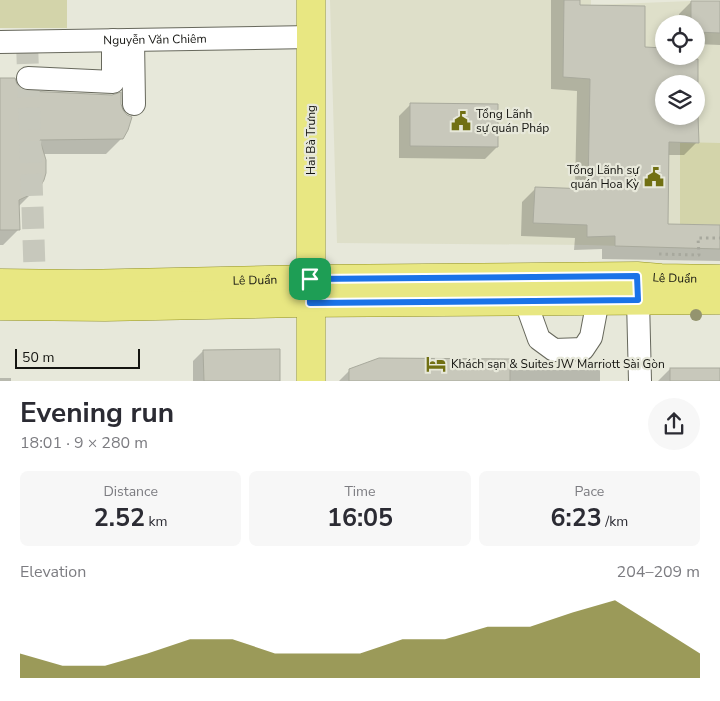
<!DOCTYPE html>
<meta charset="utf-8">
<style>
:root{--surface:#fff;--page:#f7f7f7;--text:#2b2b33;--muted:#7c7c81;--accent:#717013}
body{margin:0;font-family:"Nunito Sans",sans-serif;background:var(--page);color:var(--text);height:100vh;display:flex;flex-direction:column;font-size:19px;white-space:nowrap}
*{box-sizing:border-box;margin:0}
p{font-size:16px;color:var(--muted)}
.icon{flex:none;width:28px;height:28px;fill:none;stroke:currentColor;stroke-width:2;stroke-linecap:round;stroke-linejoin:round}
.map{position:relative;height:381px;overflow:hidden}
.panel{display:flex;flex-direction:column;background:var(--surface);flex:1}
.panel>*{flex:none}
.fabs{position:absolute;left:655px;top:15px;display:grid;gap:10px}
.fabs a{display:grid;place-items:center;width:50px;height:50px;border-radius:50%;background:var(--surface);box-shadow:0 2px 8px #0003;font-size:25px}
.scale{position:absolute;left:15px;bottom:12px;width:125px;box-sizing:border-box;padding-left:5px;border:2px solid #141410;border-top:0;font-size:14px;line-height:18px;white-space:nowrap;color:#141410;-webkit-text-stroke:4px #e7e8da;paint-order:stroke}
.pin{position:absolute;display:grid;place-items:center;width:42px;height:42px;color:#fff;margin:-21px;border-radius:10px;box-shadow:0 2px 8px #0006}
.round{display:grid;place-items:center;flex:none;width:52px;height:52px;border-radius:26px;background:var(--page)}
.headline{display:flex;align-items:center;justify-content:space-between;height:85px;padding:0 20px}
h1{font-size:28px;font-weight:700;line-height:38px}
.stats{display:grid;grid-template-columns:repeat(3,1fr);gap:8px;height:85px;padding:5px 20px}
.stats div{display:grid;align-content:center;border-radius:8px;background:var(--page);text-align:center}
.stats b{font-size:25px;font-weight:700}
.stats small{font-size:14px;font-weight:400}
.stats p{font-size:14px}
.chart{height:140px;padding:10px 20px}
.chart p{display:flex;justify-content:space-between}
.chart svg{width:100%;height:90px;margin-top:5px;fill:var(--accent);opacity:.7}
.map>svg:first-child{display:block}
</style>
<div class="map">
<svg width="720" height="381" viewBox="0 0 720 381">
<rect width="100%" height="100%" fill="#e7e8da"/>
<path fill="#dedfc9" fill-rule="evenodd" d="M330,0h261v5l100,-4h29v248l-133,-4 -250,-2zM664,24h32v32h-32zM664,84h32v32h-32z"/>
<g fill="#d3d4aa">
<rect x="0" y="0" width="67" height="28"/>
<polygon points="680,142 720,143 720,225 680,224"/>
</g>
<g fill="#0003" fill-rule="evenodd">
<path d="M551,0h28v6l65,42 20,8 4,5 29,-1v82l-13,13h-17v70l53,1v35l-118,-2v-10l-28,1 1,-12 -54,-2 1,-34 13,-13 40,1 2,-99 -26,-2zM664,84h32v32h-32z"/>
<polygon points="691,2 720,2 720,45 696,44 696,24 679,24 679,14"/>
<polygon points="0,79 122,138 106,154 43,154 39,186 18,207 18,230 3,245 0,245"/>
<polygon points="411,104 497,147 485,159 399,158 399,116"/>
<polygon points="203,351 279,381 193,381 193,361"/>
<polygon points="670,369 720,369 720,381 658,381"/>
<polygon points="350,370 600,370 600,381 339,381"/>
<rect x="0" y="378" width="11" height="3"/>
</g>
<g fill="#c8c8bb" stroke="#a9aa9d">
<polygon points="564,0 580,0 580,5 645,6 645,47 664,48 664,56 670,56 670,60 698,59 698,84 664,84 664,116 698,116 699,143 669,142 668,224 720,225 720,249 615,246 615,236 587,237 587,225 533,223 535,187 588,189 590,79 563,77"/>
<polygon points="691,1 720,1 720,33 696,32 696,24 691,24"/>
<polygon points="0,78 15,78 17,84 21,89 27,91 112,95 121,92 121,104 123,110 127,115 132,117 128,130 123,139 40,140 46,160 46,173 44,180 40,187 34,193 19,200 20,230 0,230"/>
<polygon points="410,103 498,104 498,147 410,146"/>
<polygon points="280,349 280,381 204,381 203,350"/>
<polygon points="379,358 510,359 510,381 349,381 349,369"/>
<rect x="670" y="368" width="50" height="13"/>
</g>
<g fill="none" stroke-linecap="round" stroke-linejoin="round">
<polyline stroke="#c7c8bc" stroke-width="22" stroke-dasharray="22 11" stroke-linecap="butt" points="27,42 35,284"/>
<defs>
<g id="minor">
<polyline points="133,40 134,104"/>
<path id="s1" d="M0,42l311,-5"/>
<polyline points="28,78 113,82 113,40"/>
<polyline points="525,300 539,339 554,350 583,349 591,337 598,300"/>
<polyline points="638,300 640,381"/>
</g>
<g id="major">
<polyline points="311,0 311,381"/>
<path id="s2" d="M0,283l79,1 232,-5 326,-3 24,2 59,1"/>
<polyline points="0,306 105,307 299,303 720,300"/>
</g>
</defs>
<use href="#minor" stroke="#67685c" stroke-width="24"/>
<use href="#major" stroke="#949324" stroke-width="29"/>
<polyline stroke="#a7a89d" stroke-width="3" stroke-dasharray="2.5 4" stroke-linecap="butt" points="659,254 699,255 698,238 720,238"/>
<use href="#minor" stroke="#fff" stroke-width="22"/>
<use href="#major" stroke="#e8e782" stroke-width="28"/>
</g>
<circle fill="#94946f" cx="696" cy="315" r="6"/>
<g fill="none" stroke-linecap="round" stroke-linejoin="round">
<defs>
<polygon id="route" points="637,276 638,300 310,303 310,279"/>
</defs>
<use href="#route" stroke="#fff" stroke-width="10"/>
<use href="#route" stroke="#1a73e8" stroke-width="6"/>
</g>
<defs>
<symbol id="civic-bare" viewBox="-9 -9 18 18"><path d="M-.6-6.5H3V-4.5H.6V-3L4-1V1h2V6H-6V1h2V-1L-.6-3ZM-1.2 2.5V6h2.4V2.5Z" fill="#717013" stroke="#e7e8da" stroke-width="2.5" paint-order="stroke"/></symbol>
<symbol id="hotel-bare" viewBox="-9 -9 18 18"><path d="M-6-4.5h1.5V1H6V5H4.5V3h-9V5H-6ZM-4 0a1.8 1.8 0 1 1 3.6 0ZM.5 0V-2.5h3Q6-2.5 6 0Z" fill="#717013" stroke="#e7e8da" stroke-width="2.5" paint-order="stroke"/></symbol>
</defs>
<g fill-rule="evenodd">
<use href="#civic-bare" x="447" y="107" width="28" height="28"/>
<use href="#civic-bare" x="640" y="163" width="28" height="28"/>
<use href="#hotel-bare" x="422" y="350" width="28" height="28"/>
</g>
<g text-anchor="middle" stroke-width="4.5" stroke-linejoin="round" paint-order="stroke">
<g font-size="12" fill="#141410" stroke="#e7e8da">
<text dy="4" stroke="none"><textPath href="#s1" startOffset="155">Nguyễn Văn Chiêm</textPath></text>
<text transform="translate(311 140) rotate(-90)" y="4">Hai Bà Trưng</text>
<text dy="4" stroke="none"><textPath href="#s2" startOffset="675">Lê Duẩn</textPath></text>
<text dy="4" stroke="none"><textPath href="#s2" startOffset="255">Lê Duẩn</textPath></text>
</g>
<g font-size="12" fill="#141410" stroke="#e7e8da" text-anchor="start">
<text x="476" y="118">Tổng Lãnh<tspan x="476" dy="14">sự quán Pháp</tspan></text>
<text x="639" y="174" text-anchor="end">Tổng Lãnh sự<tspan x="639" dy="14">quán Hoa Kỳ</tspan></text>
<text x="451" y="368">Khách sạn &amp; Suites JW Marriott Sài Gòn</text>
</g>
</g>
</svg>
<div class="fabs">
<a><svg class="icon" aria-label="locate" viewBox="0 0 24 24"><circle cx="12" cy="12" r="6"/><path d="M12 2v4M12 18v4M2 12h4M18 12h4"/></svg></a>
<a><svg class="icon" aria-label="layers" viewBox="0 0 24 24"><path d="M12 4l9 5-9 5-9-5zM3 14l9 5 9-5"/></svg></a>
</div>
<div class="scale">50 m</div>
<div class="pin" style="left:310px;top:279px;background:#1e9e55"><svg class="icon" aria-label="arrive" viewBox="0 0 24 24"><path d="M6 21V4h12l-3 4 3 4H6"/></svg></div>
</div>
<section class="panel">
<div class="headline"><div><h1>Evening run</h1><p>18:01 · 9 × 280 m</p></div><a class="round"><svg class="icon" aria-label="share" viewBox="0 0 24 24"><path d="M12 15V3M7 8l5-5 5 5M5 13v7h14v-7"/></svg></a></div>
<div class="stats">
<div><p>Distance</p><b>2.52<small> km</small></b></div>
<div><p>Time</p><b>16:05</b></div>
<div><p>Pace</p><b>6:23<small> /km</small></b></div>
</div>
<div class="chart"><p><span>Elevation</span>204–209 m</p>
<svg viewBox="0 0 160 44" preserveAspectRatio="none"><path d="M0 44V32L10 38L20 38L30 32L40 25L50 25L60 32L70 32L80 32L90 25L100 25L110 19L120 19L130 12L140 6L150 19L160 32V44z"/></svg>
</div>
</section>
